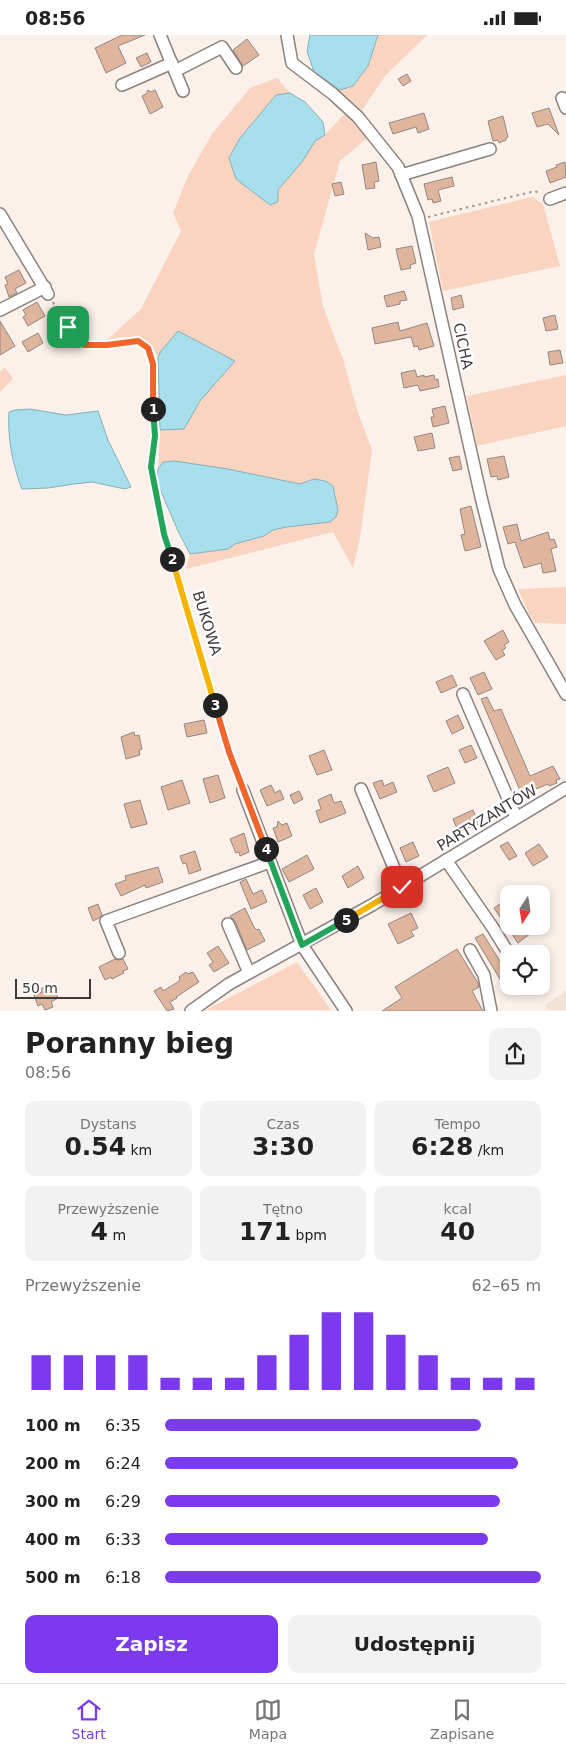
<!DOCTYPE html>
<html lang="pl">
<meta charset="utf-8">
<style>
:root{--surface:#fff;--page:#f2f2f2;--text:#222;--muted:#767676;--line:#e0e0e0;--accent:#7c3aed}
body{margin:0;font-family:"DejaVu Sans",sans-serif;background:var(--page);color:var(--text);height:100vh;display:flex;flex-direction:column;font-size:19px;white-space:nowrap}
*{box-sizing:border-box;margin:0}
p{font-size:16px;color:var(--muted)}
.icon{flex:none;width:28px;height:28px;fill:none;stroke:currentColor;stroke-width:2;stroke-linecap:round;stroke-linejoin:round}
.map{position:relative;height:976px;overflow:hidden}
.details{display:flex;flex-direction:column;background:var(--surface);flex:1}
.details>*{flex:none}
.needle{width:32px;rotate:192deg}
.buttons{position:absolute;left:500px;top:850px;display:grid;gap:10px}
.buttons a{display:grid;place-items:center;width:50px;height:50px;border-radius:10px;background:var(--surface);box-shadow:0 2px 8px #0003;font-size:25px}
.scale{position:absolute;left:15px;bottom:12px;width:76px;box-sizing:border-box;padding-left:5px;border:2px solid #3f3a38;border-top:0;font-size:14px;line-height:18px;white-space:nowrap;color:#3f3a38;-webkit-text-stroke:4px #fff;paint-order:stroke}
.pin{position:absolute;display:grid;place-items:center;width:42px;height:42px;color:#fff;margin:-21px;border-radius:10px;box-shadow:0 2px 8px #0006}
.km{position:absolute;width:25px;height:25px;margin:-12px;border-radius:50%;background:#222;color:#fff;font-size:14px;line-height:25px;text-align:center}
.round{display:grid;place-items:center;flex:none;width:52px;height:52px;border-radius:10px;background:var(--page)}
.head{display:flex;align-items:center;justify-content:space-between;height:85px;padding:0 25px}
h1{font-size:28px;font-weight:700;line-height:38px}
.stats{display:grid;grid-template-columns:repeat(3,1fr);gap:8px;height:85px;padding:5px 25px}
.stats div{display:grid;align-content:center;border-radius:10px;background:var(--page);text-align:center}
.stats b{font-size:25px;font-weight:700}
.stats small{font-size:14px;font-weight:400}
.stats p{font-size:14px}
.chart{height:140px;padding:10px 25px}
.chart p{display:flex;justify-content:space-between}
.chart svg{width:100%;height:90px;margin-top:5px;stroke:var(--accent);stroke-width:6}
.action{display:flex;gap:10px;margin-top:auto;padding:10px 25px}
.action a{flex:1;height:58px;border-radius:10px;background:var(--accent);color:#fff;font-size:20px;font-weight:700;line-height:58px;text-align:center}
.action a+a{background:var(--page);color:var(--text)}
ul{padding:0 25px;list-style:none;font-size:16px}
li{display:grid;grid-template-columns:80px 60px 1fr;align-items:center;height:38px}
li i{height:12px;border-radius:6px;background:var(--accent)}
.status{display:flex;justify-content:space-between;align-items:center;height:35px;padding:0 25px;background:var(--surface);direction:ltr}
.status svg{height:14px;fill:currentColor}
.tabs{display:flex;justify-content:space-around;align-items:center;height:70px;border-top:1px solid var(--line);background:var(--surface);font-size:14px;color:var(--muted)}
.tabs a{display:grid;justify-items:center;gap:2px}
.tabs .current{color:var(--accent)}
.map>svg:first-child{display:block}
</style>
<div class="status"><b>08:56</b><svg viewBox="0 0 49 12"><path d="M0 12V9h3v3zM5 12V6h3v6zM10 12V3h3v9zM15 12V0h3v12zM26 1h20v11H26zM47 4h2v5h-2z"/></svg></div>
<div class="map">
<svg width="566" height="976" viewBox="0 0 566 976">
<rect width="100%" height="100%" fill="#fcf0ea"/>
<polygon fill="#f5e2d7" points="566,955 566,975 548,975 545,970"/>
<g fill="#f9d4c0">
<polygon points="378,0 427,0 385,41 362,75 340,55 353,51 368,31"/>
<path d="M277,43l13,15 -14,2 -36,43 -11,20 49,32 24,-28 13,-21 10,-6 21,-23 21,26 -27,23 -26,93 9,53 20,52 15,54 14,37 -12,88 -7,30 -20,-36 -147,37 4,-15 38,-5 7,-5 29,-8 9,-6 14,-3 43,-5 6,-26 -3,-10 -7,-6 -12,-1 -14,5 -72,-15 -53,-8 -12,1 -5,7 2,-39 24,-1 16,-28 28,-32 -50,-38 -17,20 -3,6c-12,-24 -29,-22 -51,-17l34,-31 40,-78 -8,-18 15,-37 24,-42 38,-46z"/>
<polygon points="532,162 543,169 560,231 443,256 429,187"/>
<polygon points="5,332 13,344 0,357 0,337"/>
<polygon points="566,340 566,391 477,411 467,361"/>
<polygon points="566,552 566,589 535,588 529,579 518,554"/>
<polygon points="297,927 331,975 206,975"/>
</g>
<g fill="#a7dfed" stroke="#88aeb7">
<polygon points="310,0 378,0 368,31 353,51 340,55 314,37 307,16"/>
<polygon points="290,58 305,67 323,87 325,100 315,106 302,127 278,155 278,167 270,170 236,144 229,123 240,103 276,60"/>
<polygon points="178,296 235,326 200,366 184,394 160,395 158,322 161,316"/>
<path d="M30,374l36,6 32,-4 10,29 23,47 -6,2 -33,-7 -18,2 -26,4 -26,1c-9,-23 -15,-52 -13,-77l6,-2z"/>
<polygon points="175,426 228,434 300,449 314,444 326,446 333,451 338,475 336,482 330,487 287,492 273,495 264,501 235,509 228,514 190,519 178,496 159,452 157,443 158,434 163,427"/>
</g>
<g fill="#e0b59d" stroke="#928882">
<polygon points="122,0 145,0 118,11 126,28 106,38 95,13"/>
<polygon points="247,4 259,20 243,31 233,15"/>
<polygon points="147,18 151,27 141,32 136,23"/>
<polygon points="407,39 411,46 403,51 398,44"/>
<polygon points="148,55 151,57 155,55 163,72 150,79 142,61 146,59"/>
<polygon points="549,73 559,100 548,89 537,92 532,78"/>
<polygon points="424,78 429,94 418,98 416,92 393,99 389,88"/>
<polygon points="503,81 508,102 506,103 506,105 499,108 498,105 493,106 488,86"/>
<polygon points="376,127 379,146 374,147 375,153 366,154 362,130"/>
<polygon points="565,127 566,142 550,148 546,136 557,132 556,130"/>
<polygon points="452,142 454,151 438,155 441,166 433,168 432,164 428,165 424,149"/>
<polygon points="341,147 344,159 335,161 332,149"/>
<polygon points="365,198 373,203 379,202 381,212 368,215"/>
<polygon points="412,211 416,228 410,230 411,233 401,235 396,214"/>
<polygon points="19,235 26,248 15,254 17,258 9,262 5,250 8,249 5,242"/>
<polygon points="404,256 407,265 400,266 400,269 387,272 384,261"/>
<polygon points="461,260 464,272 453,275 451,263"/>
<polygon points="37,267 45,281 28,291 23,282 26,280 23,275"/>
<polygon points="555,280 558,294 546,296 543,283"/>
<polygon points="0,286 15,311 0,320"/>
<polygon points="398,287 400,296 427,288 434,311 419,315 418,311 414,312 411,302 375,309 372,293"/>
<polygon points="38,298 43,308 28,317 22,307"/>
<polygon points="560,315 563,328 550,330 548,317"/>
<polygon points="415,335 417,342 424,340 424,342 434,340 435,345 438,344 439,352 420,356 418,350 404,353 401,338"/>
<polygon points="445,371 449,388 433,392 431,382 434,382 432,374"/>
<polygon points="432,398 435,413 418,416 414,402"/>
<polygon points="459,421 462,434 453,436 449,423"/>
<polygon points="504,421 509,442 498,445 497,441 491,442 487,424"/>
<polygon points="471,471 481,512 465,516 461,500 465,499 460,474"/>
<polygon points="517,489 521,506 548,497 550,505 554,504 557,512 551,514 556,536 543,538 541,528 524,533 515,507 508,509 503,492"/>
<polygon points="503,595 509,607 504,610 506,613 502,615 505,620 496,625 484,606"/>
<polygon points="484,637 492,654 478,660 470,643"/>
<polygon points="452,640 457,651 441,658 436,647"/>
<polygon points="487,662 494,676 501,674 530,741 553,731 560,744 556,745 557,748 549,751 548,749 522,760 481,664"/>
<polygon points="458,680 464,693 452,699 446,686"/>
<polygon points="204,685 207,698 187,702 184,689"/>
<polygon points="134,697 135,701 139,700 142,714 139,715 140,720 126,724 121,702"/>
<polygon points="471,710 477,723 465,728 459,715"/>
<polygon points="324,715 332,735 317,740 309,721"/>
<polygon points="448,732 455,748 434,757 427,741"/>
<polygon points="218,740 225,763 210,768 203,744"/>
<polygon points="182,745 190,768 168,775 161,752"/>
<polygon points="382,745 384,751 393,747 397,757 380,764 373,748"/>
<polygon points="271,750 275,758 280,755 284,764 267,771 260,755"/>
<polygon points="299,756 303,764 294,769 290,760"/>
<polygon points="331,759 334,768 341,766 346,778 320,788 316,776 321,774 318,765"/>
<polygon points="140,765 147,789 131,793 124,769"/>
<polygon points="473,775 479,789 458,796 453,784"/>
<polygon points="278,786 282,790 287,788 292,801 278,807 273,793 277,792"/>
<polygon points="244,798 249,817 240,821 239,817 236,818 230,804"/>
<polygon points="413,807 419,821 406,827 400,813"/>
<polygon points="508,807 517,821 509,825 500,811"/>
<polygon points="539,809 548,822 533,831 525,818"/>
<polygon points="195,816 201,835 189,839 186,828 183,829 180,821"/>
<polygon points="307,820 314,834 289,847 282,834"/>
<polygon points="358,831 364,843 348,853 342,841"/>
<polygon points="158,832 163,847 146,853 145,850 121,861 115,849 126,845 125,841"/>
<polygon points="246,844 253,859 262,855 267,867 251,874 240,847"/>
<polygon points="316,853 323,867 310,874 303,860"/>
<polygon points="509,863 509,891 527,891 531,898 518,908 494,873"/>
<polygon points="98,869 102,880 99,883 93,886 88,873"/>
<polygon points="245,873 254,892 257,895 259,894 265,906 247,915 235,886 230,881"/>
<polygon points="411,878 418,893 411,896 414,901 398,909 388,889"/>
<polygon points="483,899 508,939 500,944 475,903"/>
<polygon points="218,911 229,928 214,937 209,930 213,927 207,918"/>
<polygon points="457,914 478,948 479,952 472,956 483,976 382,976 402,963 395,952"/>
<polygon points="115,924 118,925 123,924 128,934 123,936 124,938 112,944 111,942 105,945 99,932"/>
<polygon points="186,937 188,939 193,937 199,947 176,962 177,963 170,967 174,974 167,976 154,956 161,952 163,956 178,947 180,944 179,942"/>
<polygon points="49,950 50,954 54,952 58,963 51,967 53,972 45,975 42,969 38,971 34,960 42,957 40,954"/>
</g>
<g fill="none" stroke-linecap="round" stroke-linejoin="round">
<defs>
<g id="minor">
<polyline points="160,0 183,56"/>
<polyline points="287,0 292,28 333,59 358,82 398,132 418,181 481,462 499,534 515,570 566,659"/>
<polyline points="175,36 222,12 236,33"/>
<polyline points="122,50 172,28"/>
<polyline points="562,63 566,73"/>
<polyline points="401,140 490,114"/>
<polyline points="550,164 566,158"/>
<polyline points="0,179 48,259"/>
<polyline points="0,275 45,252"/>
<polyline points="463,659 516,782"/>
<polyline points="361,754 402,852"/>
<polyline points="243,755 302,910 346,976"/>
<polyline points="446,825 493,893 509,919"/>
<polyline points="228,889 249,938"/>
<polyline points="470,915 484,940 491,976"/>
<polyline points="119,918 106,886 270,827"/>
<polyline points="191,976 229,949 372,870 566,753"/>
</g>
</defs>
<use href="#minor" stroke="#8c817c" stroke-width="14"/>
<g stroke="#a29995" stroke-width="2" stroke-dasharray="2.5 4" stroke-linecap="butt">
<polyline points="428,182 535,156 541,159"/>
<polyline points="53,267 68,292 84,310 107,310 138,306 148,313 153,329 153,372 155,401 151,432 164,499 229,717 239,745"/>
</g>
<use href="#minor" stroke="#fff" stroke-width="11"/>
</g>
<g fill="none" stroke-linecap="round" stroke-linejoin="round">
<defs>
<polyline id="split-1" points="68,292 84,310 107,310 138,306 148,313 153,329 153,374"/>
<polyline id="split-2" points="153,374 155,401 151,432 164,499 172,524"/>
<polyline id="split-3" points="172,524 215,670"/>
<polyline id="split-4" points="215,670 229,717 266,814"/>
<polyline id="split-5" points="266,814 302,910 346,885"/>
<polyline id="split-6" points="346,885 402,852"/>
</defs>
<use href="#split-1" stroke="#fff" stroke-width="10"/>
<use href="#split-2" stroke="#fff" stroke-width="10"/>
<use href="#split-3" stroke="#fff" stroke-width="10"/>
<use href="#split-4" stroke="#fff" stroke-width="10"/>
<use href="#split-5" stroke="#fff" stroke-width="10"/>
<use href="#split-6" stroke="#fff" stroke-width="10"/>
<use href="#split-1" stroke="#f0652b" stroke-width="6"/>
<use href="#split-2" stroke="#22a559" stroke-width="6"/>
<use href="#split-3" stroke="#f5b400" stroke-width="6"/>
<use href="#split-4" stroke="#f0652b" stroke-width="6"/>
<use href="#split-5" stroke="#22a559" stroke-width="6"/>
<use href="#split-6" stroke="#f5b400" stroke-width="6"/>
</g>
<g text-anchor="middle" stroke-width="5" stroke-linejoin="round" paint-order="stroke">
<g font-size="15" fill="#3f3a38" stroke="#fff">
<text transform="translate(463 311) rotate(78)" y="5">CICHA</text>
<text transform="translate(207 588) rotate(73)" y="5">BUKOWA</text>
<text transform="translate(487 783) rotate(-31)" y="5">PARTYZANTÓW</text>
</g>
</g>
</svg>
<div class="buttons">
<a><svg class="needle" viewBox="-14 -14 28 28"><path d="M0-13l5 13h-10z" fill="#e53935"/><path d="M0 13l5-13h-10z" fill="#767676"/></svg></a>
<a><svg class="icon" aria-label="locate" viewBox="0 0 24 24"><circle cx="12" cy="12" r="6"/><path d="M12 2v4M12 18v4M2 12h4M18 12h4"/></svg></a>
</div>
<div class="scale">50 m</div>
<div class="pin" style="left:68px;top:292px;background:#1e9e55"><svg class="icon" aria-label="arrive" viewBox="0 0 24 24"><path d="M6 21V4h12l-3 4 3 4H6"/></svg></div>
<div class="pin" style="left:402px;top:852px;background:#d93025"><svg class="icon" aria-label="check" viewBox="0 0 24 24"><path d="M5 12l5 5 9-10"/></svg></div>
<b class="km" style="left:153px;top:374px">1</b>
<b class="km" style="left:172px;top:524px">2</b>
<b class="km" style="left:215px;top:670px">3</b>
<b class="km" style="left:266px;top:814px">4</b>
<b class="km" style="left:346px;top:885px">5</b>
</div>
<section class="details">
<div class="head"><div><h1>Poranny bieg</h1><p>08:56</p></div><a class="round"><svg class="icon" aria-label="share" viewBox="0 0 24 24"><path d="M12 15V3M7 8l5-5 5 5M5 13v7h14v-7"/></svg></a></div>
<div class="stats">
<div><p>Dystans</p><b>0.54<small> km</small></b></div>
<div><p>Czas</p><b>3:30</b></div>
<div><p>Tempo</p><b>6:28<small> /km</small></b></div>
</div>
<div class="stats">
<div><p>Przewyższenie</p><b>4<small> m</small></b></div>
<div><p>Tętno</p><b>171<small> bpm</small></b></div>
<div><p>kcal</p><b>40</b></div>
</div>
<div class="chart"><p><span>Przewyższenie</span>62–65 m</p>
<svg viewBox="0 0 160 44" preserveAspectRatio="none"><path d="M5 44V27M15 44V27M25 44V27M35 44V27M45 44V38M55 44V38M65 44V38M75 44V27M85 44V17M95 44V6M105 44V6M115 44V17M125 44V27M135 44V38M145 44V38M155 44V38"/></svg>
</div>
<ul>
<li><b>100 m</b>6:35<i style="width:84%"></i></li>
<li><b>200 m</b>6:24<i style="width:94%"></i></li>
<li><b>300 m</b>6:29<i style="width:89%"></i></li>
<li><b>400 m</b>6:33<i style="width:86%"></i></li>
<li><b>500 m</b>6:18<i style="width:100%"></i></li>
</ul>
<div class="action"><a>Zapisz</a><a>Udostępnij</a></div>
</section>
<nav class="tabs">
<a class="current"><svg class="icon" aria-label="home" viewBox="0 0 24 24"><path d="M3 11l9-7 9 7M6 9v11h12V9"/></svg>Start</a>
<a><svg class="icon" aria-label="map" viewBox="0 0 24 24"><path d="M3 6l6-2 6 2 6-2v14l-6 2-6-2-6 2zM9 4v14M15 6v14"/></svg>Mapa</a>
<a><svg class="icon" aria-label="saved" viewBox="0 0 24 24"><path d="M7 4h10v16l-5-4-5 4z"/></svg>Zapisane</a>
</nav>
